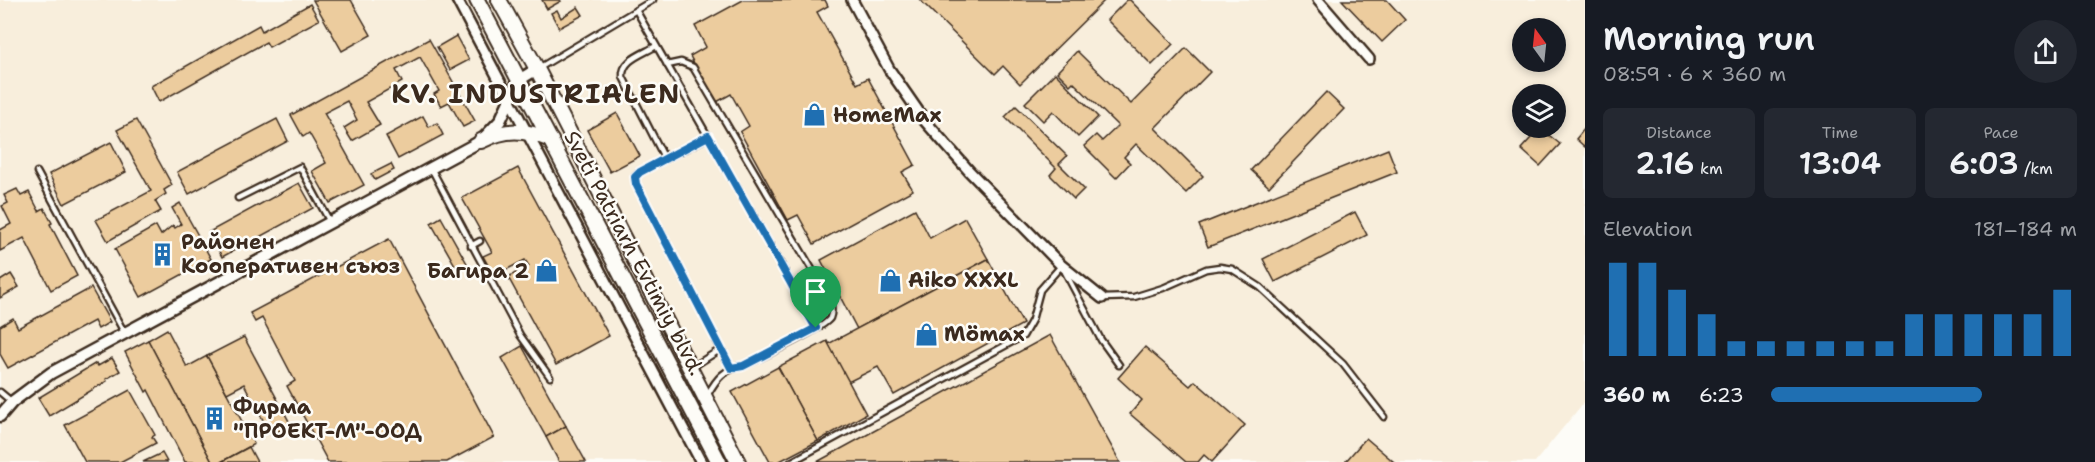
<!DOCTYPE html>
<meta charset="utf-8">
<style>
:root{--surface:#171b24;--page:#242831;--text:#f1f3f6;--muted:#9ea1a6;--accent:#1f6fb2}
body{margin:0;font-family:"Shantell Sans",sans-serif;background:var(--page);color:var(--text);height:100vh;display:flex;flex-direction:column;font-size:22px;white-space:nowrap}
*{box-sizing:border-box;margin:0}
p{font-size:20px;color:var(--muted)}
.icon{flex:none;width:33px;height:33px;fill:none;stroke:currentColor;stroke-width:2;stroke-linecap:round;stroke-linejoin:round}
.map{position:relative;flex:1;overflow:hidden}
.sheet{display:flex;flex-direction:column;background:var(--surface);width:510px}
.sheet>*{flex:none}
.needle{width:39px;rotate:345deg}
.buttons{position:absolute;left:1512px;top:18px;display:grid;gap:12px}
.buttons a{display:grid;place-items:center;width:54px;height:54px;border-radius:50%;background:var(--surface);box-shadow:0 3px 9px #0003;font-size:30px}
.pin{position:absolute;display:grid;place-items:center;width:51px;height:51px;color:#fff;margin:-62px -26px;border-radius:50% 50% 50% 0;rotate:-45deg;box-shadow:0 0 6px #0007}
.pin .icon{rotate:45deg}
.round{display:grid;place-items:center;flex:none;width:63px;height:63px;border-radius:32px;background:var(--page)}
.head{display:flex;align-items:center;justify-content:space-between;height:102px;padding:0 18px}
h1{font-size:33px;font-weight:600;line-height:45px}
.figures{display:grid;grid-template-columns:repeat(3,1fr);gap:9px;height:102px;padding:6px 18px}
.figures div{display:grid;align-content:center;border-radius:9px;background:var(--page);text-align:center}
.figures b{font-size:30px;font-weight:600}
.figures small{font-size:16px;font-weight:400}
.figures p{font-size:16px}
.chart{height:168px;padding:12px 18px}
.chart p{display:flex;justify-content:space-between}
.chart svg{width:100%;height:108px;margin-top:6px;stroke:var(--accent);stroke-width:6}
ul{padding:0 18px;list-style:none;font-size:20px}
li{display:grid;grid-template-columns:96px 72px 1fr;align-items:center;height:45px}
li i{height:15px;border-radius:8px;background:var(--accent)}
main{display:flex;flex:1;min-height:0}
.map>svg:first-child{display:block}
</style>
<main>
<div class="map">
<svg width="1585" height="462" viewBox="0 0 1585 462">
<rect width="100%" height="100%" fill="#fdfcf7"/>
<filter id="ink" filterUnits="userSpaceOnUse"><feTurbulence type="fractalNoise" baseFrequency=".0167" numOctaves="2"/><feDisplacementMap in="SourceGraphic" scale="12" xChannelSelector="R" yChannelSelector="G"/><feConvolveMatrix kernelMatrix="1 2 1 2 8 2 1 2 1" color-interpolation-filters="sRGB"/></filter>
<g filter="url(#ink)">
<path fill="#f8eedc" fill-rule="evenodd" d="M0,0h1585v401l-50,61h-1535zM1522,28h34v34h-34zM1522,94h34v34h-34z"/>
<g fill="#eccc9e" stroke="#3b2a1e" stroke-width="1.5">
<polygon points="313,0 351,0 371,35 342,51"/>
<polygon points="542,0 560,0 561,1 547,9"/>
<polygon points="743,0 825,0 828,6 817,12 857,84 868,78 915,165 902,172 913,190 814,244 798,215 788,220 740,132 749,126 731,94 715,103 690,56 706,47 695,26"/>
<polygon points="920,0 1105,0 1020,84 1003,66 995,74"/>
<polygon points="1127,0 1130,0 1173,44 1152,65 1107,20"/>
<polygon points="1342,0 1387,0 1405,20 1382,42"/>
<polygon points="310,4 319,20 269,47 266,42 159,102 151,86 259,25 262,31"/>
<polygon points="578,7 583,15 559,28 551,13 557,10 561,18"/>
<polygon points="456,36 469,60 450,70 437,47"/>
<polygon points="429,39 475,121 463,127 449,102 441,106 434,94 439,91 420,57 396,70 402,82 366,102 380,125 352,141 344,128 357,120 347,101 324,113 364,185 330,203 312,171 326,163 309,133 303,137 291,115"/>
<polygon points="1186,48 1210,72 1155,128 1203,176 1186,193 1136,144 1124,157 1130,163 1116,178 1084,146 1096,135 1102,141 1118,126 1073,82 1070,85 1057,72 1077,51 1131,104"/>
<polygon points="1055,73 1098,117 1078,137 1053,111 1043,121 1025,103"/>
<polygon points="1326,92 1344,109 1269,187 1251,170"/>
<polygon points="1016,106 1067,156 1059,164 1084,189 1074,199 1050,175 1056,168 1005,117"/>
<polygon points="617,113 640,156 610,172 587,130"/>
<polygon points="423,116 429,127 437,123 443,135 398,159 386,136"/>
<polygon points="277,119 288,141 189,194 177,172"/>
<polygon points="136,120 172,185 164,190 166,194 155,201 161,211 108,241 96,220 151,191 117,130"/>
<polygon points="1540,128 1560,144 1540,166 1521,149"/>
<polygon points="1585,128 1585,147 1576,139"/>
<polygon points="111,142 126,172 64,204 49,174"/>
<polygon points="1388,149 1397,172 1208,247 1199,225"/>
<polygon points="391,164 394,170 375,180 371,174"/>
<polygon points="518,168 609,336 556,365 508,277 529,266 525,260 494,276 483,256 492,252 462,198"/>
<polygon points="299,183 313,208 222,257 209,232"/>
<polygon points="17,189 21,196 29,192 39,211 44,208 52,223 50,224 77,276 51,290 24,238 0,251 0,230 11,224 2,206 8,203 4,195"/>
<polygon points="180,203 211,259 141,297 115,249 156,226 161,235 173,225 175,228 181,224 172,208"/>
<polygon points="915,209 930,238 965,218 988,259 857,329 821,260"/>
<polygon points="1355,212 1367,235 1275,282 1263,259"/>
<polygon points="441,217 469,267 459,272 431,223"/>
<polygon points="389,239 494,437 447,462 328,462 287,386 295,381 262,318 255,322 250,313"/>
<polygon points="988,259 1023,324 894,395 878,367 848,382 828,344"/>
<polygon points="11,274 19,287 0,298 0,281"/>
<polygon points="91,288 110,322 98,329 94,321 8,368 0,354 0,326 13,318 18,328"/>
<polygon points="167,329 187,367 207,356 254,444 221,462 212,462 148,340"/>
<polygon points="1050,335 1120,462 817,462"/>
<polygon points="244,337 291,425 271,435 244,384 227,393 207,356"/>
<polygon points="148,340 212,462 185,462 148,390 146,392 125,352"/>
<polygon points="827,341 866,414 818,441 778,367"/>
<polygon points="522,346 566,426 546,437 502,358"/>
<polygon points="1145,347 1190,386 1195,381 1245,425 1212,462 1204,455 1198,462 1186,462 1130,414 1142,400 1118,378"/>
<polygon points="112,358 120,371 106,379 107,381 49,416 38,398 96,363 98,366"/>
<polygon points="778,367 818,441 778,462 770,462 732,392"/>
<polygon points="130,390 155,435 152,437 156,443 120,462 85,462 65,425"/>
<polygon points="566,426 586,462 559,462 546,437"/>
<polygon points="1366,438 1394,462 1345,462"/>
<polygon points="249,447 257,462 221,462"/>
<polygon points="162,453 167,462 143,462"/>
</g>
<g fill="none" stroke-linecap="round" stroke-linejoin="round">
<defs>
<g id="service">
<polyline points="636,10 817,328"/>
<path d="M656,46c-13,8 -35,14 -33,31l42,82"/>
<path d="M667,65l14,-3 12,5 137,233c1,6 3,11 0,18 -5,10 -72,41 -87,48 -19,3 -26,12 -35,28"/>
<polyline points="539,68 653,0"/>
<polyline points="708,137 640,172 635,177 636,184 731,368"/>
<polyline points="431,168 520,335 550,377"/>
<polyline points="37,172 124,332"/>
<polyline points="238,198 300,167 330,222"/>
<polyline points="471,246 480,241"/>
<polyline points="1065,272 1101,340 1119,365"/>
<polyline points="1103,298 1134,297 1163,288 1206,269 1220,267 1232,269 1260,287 1343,364 1384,417"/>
<polyline points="691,368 721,349"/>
<polyline points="0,392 12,402"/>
<polyline points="791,462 1023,336 1032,320 1040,290 1061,266"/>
</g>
<g id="minor">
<polyline points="457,0 701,462"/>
<polyline points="852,0 889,69 925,121 970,172 1061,265 1102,298"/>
<polyline points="1318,0 1369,59"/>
</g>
<polyline id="tertiary" points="0,416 12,402 51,373 481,141 500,121 519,80 537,69"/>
<g id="primary">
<polyline points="477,0 719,462"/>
<polyline points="499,0 537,69 738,462"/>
<path d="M481,141c25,-13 43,-12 70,-1"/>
</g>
</defs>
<use href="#service" stroke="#3b2a1e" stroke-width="9"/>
<use href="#minor" stroke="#3b2a1e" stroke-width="14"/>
<use href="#tertiary" stroke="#3b2a1e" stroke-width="15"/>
<use href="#primary" stroke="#3b2a1e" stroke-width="18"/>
<use href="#service" stroke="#fdfcf7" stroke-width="4.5"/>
<use href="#minor" stroke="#fdfcf7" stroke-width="9"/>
<use href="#tertiary" stroke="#fdfcf7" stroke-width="10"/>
<use href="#primary" stroke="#fdfcf7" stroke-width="14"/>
</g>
</g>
<g fill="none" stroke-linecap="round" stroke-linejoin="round" filter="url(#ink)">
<defs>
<polygon id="route" points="708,136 816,328 743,366 731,368 636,184 635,177 640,172"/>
</defs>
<use href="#route" stroke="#fff" stroke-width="12"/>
<use href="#route" stroke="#1f6fb2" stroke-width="8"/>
</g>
<defs>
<symbol id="shop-bare" viewBox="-9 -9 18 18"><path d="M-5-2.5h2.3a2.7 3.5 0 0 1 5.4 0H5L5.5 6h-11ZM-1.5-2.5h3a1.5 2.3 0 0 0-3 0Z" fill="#1f6fb2" stroke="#fdfcf7" stroke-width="2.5" paint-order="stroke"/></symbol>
<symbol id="building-bare" viewBox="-9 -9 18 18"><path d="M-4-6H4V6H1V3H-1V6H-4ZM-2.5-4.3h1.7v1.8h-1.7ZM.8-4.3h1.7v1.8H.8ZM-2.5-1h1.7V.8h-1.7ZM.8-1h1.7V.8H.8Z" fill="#1f6fb2" stroke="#fdfcf7" stroke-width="2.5" paint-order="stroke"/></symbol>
</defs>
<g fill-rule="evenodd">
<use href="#shop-bare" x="798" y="98" width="33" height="33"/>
<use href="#building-bare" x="146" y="238" width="33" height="33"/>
<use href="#shop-bare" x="530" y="254" width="33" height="33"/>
<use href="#shop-bare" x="874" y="264" width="33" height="33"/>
<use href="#shop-bare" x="910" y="318" width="33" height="33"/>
<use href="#building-bare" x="198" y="402" width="33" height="33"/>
</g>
<g text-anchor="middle" stroke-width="5" stroke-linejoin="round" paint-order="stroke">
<g font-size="21" font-weight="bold" fill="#3b2a1e" stroke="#fdfcf7" text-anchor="start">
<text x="833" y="122">HomeMax</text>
<text x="181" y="249">Районен<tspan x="181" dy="24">Кооперативен съюз</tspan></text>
<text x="529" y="278" text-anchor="end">Багира 2</text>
<text x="908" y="287">Aiko XXXL</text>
<text x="944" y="341">Mömax</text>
<text x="233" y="414">Фирма<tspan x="233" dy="24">"ПРОЕКТ-М"-ООД</tspan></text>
</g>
<g font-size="21" fill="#3b2a1e" stroke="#fdfcf7">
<text transform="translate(634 253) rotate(62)" y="7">Sveti Patriarh Evtimiy blvd.</text>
</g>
<g font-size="27" font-weight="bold" letter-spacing="1.5" fill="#3b2a1e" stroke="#fdfcf7">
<text x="536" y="103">KV. INDUSTRIALEN</text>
</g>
</g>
</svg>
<div class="buttons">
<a><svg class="needle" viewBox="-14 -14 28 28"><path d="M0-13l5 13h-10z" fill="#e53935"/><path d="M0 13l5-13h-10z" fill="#9ea1a6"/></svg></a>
<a><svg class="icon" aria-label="layers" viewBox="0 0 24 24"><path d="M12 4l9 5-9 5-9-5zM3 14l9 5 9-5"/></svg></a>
</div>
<div class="pin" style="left:816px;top:328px;background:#1e9e55"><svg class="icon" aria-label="arrive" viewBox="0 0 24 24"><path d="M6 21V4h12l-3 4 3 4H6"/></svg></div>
</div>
<section class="sheet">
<div class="head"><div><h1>Morning run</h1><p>08:59 · 6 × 360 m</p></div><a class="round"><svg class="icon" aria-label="share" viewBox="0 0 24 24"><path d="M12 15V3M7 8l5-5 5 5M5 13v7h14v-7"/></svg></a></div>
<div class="figures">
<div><p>Distance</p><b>2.16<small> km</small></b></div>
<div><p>Time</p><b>13:04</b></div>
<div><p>Pace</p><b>6:03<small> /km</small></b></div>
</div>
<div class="chart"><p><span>Elevation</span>181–184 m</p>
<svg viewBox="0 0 160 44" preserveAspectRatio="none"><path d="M5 44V6M15 44V6M25 44V17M35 44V27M45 44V38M55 44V38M65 44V38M75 44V38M85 44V38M95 44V38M105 44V27M115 44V27M125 44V27M135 44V27M145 44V27M155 44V17"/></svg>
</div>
<ul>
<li><b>360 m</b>6:23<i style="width:69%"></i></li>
</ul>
</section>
</main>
